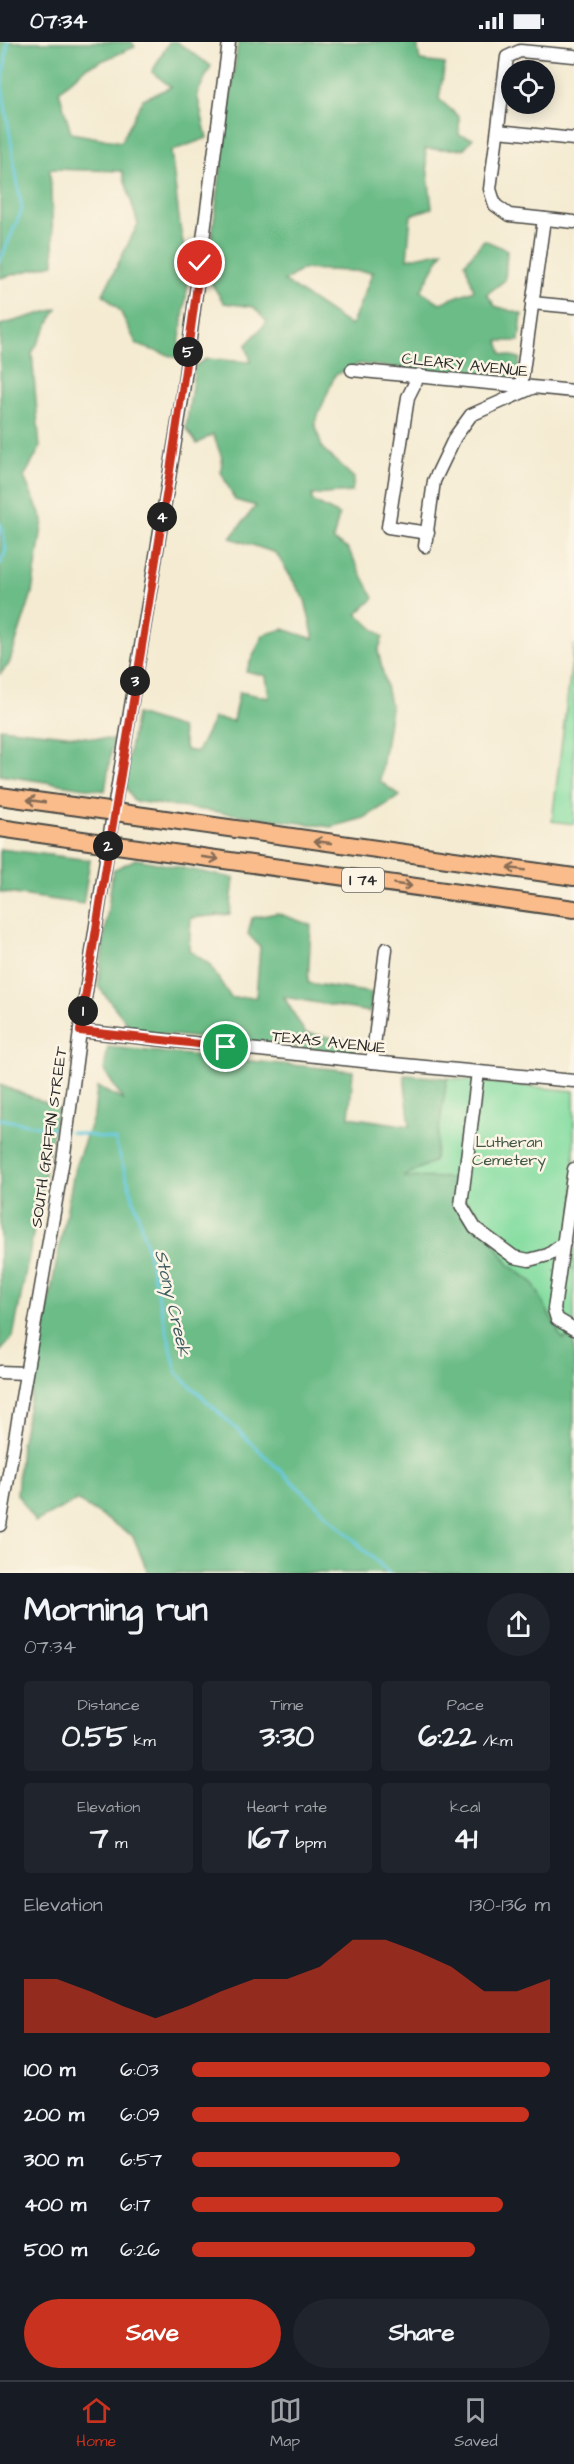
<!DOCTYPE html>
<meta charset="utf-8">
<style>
:root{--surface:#171b24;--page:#20242c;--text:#f1f3f6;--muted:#9ea1a6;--line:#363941;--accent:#c8321e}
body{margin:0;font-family:"Architects Daughter",sans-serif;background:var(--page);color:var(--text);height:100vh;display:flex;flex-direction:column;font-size:22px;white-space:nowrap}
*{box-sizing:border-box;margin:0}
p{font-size:20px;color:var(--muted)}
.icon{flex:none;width:33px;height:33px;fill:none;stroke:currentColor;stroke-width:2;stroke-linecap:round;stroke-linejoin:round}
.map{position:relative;height:1531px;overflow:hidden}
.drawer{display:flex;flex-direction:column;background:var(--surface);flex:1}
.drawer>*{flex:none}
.controls{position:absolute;left:501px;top:18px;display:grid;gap:12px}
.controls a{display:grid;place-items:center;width:54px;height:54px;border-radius:50%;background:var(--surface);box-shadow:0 3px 15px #0003;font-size:30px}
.pin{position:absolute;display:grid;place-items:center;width:51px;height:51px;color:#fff;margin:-26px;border:3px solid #fff;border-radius:50%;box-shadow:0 2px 6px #0007}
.km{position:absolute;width:30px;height:30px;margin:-15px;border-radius:50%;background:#222;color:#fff;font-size:16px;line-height:30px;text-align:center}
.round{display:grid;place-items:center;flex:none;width:63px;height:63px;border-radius:32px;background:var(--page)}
.headline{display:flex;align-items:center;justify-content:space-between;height:102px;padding:0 24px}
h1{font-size:33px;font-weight:700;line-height:45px}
.figures{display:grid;grid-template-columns:repeat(3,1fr);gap:9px;height:102px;padding:6px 24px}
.figures div{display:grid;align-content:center;border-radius:6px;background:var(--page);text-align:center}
.figures b{font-size:30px;font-weight:700}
.figures small{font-size:16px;font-weight:400}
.figures p{font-size:16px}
.chart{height:168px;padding:12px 24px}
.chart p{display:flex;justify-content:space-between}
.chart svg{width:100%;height:108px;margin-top:6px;fill:var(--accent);opacity:.7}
.primary-button{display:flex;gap:12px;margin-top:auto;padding:12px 24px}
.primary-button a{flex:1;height:69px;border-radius:36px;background:var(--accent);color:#fff;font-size:24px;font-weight:700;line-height:69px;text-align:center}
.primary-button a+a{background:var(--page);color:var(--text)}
ul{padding:0 24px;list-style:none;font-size:20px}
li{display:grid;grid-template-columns:96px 72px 1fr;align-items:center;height:45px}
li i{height:15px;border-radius:8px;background:var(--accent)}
.status{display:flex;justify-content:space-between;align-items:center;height:42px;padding:0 30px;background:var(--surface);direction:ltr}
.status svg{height:16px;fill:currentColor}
.dock{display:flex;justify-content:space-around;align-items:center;height:84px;border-top:2px solid var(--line);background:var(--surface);font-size:16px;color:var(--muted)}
.dock a{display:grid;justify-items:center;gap:3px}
.dock .on{color:var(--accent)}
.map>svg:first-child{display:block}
</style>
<div class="status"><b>07:34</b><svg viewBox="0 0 49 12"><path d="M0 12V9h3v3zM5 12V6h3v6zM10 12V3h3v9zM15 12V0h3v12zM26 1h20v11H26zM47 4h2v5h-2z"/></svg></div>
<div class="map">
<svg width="574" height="1531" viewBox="0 0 574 1531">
<rect width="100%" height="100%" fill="#fcf5e5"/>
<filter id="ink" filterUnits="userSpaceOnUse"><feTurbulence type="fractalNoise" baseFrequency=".0167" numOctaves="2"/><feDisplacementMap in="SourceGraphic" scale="12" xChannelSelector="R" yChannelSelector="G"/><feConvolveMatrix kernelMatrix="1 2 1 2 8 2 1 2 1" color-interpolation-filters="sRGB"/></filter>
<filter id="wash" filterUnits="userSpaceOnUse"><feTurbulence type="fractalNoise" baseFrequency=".008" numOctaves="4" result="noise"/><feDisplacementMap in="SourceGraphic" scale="24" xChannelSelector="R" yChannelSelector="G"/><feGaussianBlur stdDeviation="1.35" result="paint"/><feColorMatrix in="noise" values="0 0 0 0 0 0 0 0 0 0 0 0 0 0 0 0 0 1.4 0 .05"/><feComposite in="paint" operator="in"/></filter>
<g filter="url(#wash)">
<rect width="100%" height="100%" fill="#f4ebd2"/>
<g fill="#85dda1" stroke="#588466" stroke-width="1.5">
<polygon points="574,602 574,782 552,779"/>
<polygon points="447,1036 574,1049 574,1295 562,1297 533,1241 509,1223 469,1166 401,1135 434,1119"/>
</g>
<g fill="#6cbc87" stroke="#4c7459" stroke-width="1.5" fill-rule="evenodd">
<polygon points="0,0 132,0 135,5 85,26 59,49 71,91 121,100 143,57 171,45 152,30 169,0 177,0 211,24 197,52 207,96 171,109 180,184 189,234 177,316 137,303 120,269 103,252 138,182 122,129 50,127 54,222 0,236"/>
<path d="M238,0h179l3,19 25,3 -6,35 20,18v18l14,3 -9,11h-39l7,59 -21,7 -4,44 36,-8 -22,40 19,12 34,-13 -9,-27 19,-23 23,10 -2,30 -18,14 8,12 27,8 -3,27h-21l4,13 18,4 -3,22 -158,-16 -24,11 -20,48 7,25 32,30 -2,14 -40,3v6l27,14 -6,25 15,9 26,49 -17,16 26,23 -5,14 13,57 -11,73 20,15 -36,22 -33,9 -197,-26 -10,-17 12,-70 45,14 5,22 11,2 17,-34 19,3 6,-29 30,6 -3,-22 -20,-5 17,-36 20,-6 31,10 -9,-39 -29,-47 -46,-15 26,-32 -21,-6 -14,-28 1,-14 -9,-24 -16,10 -11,-16 9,-62 11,-7 45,3 -5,-17 21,-23 -13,-15 -30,-4 -14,-22v-30zM303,227l70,3 -22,54 -67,-45z"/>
<polygon points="57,267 32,311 40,406 24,435 43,478 32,551 9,622 0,632 0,283"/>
<polygon points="0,686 113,698 105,749 0,733"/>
<polygon points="0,807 90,818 83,862 0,850"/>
<polygon points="136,817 234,836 230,872 191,876 189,908 209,922 231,956 256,955 260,905 248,892 252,876 277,871 311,883 308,941 372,951 370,970 284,955 305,991 354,999 354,1012 133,989 98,944 113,828"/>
<polygon points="108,1005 353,1029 349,1075 410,1084 404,1033 447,1036 434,1119 403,1135 451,1136 509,1223 533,1241 562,1297 574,1295 574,1531 148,1531 133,1494 77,1458 35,1480 17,1452 21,1403 75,1125 94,1073 97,1045 123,1058 104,1028"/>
<polygon points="0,1043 58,1065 13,1295 0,1310"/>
</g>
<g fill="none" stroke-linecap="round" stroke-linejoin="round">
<g stroke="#62c8df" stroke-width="3">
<polyline points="0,219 22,168 2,44 8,0"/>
<polyline points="0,481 6,508 0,522"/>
<polyline points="0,1077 65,1089"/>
<polyline points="71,1090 115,1098 139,1175 177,1331 389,1531"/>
</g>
</g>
</g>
<g filter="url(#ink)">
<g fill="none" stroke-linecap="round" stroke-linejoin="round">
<defs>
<g id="minor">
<polyline points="574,14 520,9 507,15 490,147 495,163 509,173 574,180"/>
<polyline points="498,89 574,97"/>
<polyline points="532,261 574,265"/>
<polyline points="352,328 574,349"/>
<polyline points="419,333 408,355 388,485 428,491"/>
<polyline points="521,344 544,177"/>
<polyline points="425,504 434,439 455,395 471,373 532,346"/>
<polyline points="80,989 372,1020 574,1039"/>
<polyline points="372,1020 386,907"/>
<polyline points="478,1030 461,1163 475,1186 514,1215 529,1218 548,1213 564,1201"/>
<polyline points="574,1127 554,1267 557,1277 574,1287"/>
<polyline points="0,1330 25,1331"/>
<polyline points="0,1483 64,1112 80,989 111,785 182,357 229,0"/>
</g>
<g id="highway">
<polyline points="0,754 72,764"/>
<polyline points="158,776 574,835"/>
<polyline points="0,786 68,796"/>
<polyline points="152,808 574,867"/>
</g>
</defs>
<use href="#minor" stroke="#494844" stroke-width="15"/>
<use href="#highway" stroke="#494844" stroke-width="20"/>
<use href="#minor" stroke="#fff" stroke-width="12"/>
<use href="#highway" stroke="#f9bc8a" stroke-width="16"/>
<defs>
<g id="highway-bridge">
<polyline points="72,764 158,776"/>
<polyline points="68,796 152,808"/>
</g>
</defs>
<use href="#highway-bridge" stroke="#494844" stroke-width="20" stroke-linecap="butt"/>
<use href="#highway-bridge" stroke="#f9bc8a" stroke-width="16"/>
</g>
<defs><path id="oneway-shaft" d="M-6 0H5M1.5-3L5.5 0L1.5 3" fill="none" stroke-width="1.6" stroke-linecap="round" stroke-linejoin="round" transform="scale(1.5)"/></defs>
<g stroke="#886c56">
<use href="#oneway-shaft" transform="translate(36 759) rotate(-172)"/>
<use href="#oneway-shaft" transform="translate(323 800) rotate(-172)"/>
<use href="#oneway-shaft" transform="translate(210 816) rotate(8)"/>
<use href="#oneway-shaft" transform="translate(516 827) rotate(-172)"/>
<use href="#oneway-shaft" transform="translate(403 843) rotate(8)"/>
</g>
</g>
<g fill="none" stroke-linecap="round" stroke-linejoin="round" filter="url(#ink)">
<defs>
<path id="route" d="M200,221c-34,256 -81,512 -120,768l146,16"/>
</defs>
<use href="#route" stroke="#fff" stroke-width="12"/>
<use href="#route" stroke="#c8321e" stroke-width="8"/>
</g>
<g text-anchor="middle" stroke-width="5" stroke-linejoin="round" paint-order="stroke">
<rect fill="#fcf5e5" stroke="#6a6863" stroke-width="1.5" x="342" y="826" width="42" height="24" rx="4.5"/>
<g font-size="15" font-weight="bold" fill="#2b2b2b">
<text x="363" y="843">I 74</text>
</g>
<g font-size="16" fill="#2b2b2b" stroke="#fcf5e5">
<text transform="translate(465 322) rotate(6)" y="6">CLEARY AVENUE</text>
<text transform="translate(329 999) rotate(6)" y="6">TEXAS AVENUE</text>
<text transform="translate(48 1095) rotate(-82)" y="6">SOUTH GRIFFIN STREET</text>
</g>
<g font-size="16" fill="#425848" stroke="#fcf5e5">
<text x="509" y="1105">Lutheran<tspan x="509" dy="18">Cemetery</tspan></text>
</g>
<g font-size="18" font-style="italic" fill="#3c5a61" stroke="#fcf5e5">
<text transform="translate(173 1261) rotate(77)" y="6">Stony Creek</text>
</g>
</g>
</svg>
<div class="controls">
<a><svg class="icon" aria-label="locate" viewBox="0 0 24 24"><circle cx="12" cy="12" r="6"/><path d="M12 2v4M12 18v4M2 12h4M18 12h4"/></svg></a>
</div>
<div class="pin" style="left:226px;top:1005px;background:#1e9e55"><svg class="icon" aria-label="arrive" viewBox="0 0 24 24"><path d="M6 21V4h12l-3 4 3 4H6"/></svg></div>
<div class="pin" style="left:200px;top:221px;background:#d93025"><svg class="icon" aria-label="check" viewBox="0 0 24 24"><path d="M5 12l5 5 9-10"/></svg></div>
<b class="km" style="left:83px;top:969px">1</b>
<b class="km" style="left:108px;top:804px">2</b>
<b class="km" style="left:135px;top:639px">3</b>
<b class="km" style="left:162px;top:475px">4</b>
<b class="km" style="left:188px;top:310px">5</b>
</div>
<section class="drawer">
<div class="headline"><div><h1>Morning run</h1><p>07:34</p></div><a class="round"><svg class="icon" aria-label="share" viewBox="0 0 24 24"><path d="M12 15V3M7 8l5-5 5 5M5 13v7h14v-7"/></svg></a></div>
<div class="figures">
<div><p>Distance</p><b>0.55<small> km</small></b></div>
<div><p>Time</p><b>3:30</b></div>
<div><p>Pace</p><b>6:22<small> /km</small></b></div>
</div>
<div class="figures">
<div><p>Elevation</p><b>7<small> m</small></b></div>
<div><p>Heart rate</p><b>167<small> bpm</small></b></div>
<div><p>kcal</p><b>41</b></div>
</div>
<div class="chart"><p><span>Elevation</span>130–136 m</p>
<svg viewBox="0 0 160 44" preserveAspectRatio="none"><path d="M0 44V22L10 22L20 27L30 33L40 38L50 33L60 27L70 22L80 22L90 17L100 6L110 6L120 11L130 17L140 27L150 27L160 22V44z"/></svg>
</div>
<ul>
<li><b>100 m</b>6:03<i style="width:100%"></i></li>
<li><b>200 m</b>6:09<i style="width:94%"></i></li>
<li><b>300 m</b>6:57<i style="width:58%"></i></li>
<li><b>400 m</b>6:17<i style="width:87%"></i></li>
<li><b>500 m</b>6:26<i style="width:79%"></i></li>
</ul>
<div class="primary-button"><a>Save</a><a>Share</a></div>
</section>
<nav class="dock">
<a class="on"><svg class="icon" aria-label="home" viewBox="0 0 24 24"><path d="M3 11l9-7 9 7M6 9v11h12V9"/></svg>Home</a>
<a><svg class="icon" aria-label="map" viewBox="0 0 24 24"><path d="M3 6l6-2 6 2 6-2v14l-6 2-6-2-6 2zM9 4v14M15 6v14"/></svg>Map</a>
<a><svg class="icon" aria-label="saved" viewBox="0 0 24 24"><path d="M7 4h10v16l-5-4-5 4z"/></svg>Saved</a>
</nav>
